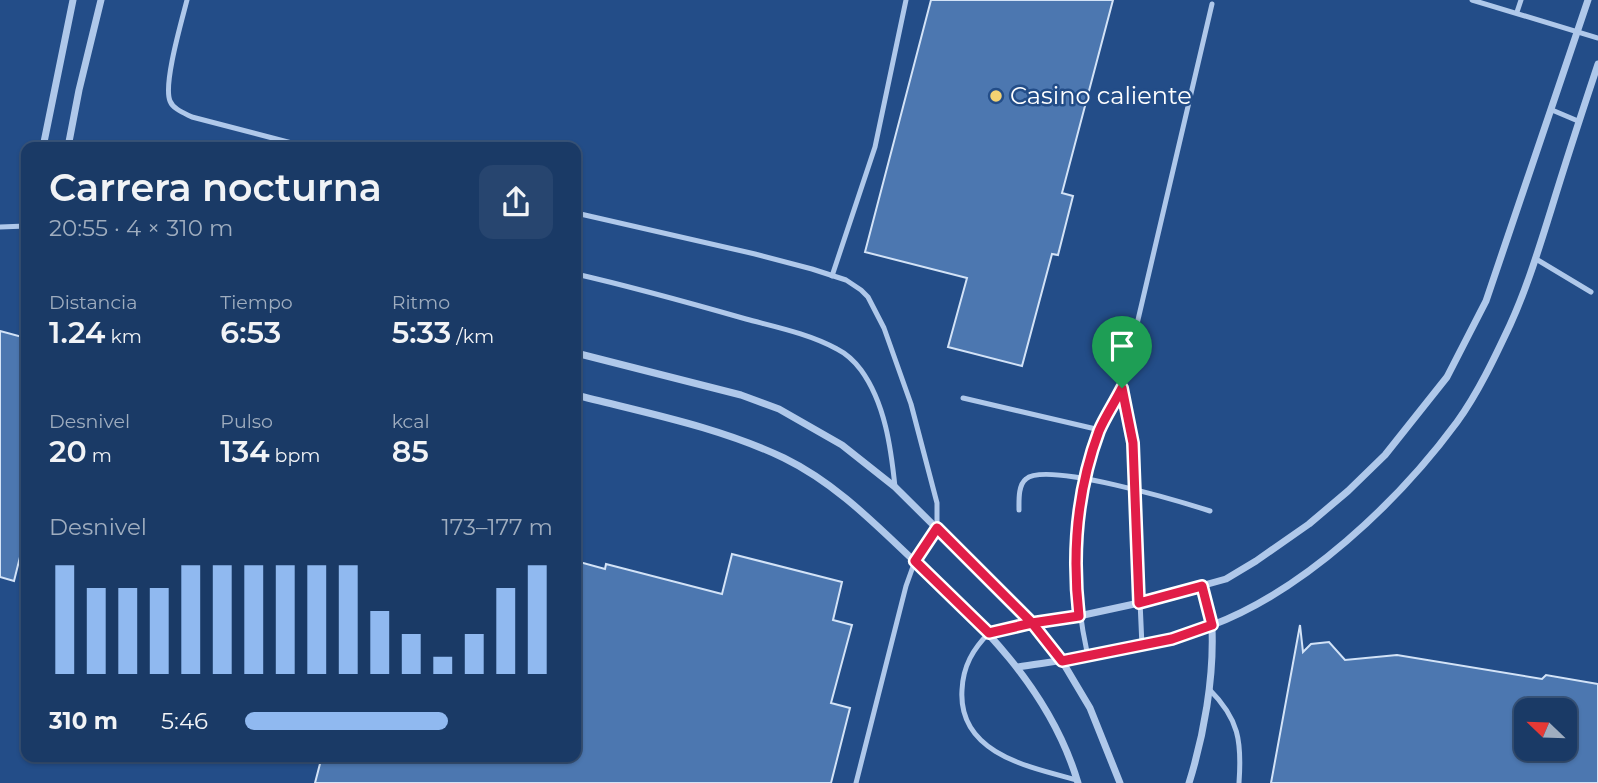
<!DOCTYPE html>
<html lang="es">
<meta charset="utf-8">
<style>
:root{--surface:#1a3a66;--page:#27456f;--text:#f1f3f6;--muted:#9fadbf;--line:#38547a;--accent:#90b9f0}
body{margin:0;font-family:Montserrat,sans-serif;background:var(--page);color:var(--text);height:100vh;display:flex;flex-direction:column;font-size:26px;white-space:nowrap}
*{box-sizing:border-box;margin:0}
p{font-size:23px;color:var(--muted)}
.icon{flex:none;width:38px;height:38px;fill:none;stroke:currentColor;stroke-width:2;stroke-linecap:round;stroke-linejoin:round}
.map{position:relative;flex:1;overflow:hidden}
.drawer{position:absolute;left:21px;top:142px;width:560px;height:620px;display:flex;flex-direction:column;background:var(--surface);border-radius:14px;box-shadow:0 2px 5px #0004,0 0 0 2px var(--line)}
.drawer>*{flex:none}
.needle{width:46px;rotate:293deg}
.tools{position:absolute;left:1514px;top:698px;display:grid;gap:14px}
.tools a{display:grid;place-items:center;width:63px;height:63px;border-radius:14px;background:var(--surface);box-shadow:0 2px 5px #0004,0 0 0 2px var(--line);font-size:35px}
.pin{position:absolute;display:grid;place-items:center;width:60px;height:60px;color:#fff;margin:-72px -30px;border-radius:50% 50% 50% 0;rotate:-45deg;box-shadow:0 0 7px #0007}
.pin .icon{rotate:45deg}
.round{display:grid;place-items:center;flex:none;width:74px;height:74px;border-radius:14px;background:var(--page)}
.head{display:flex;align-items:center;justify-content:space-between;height:119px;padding:0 28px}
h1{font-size:38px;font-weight:600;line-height:52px}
.stats{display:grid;grid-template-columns:repeat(3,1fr);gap:10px;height:119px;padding:7px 28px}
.stats div{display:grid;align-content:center}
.stats b{font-size:30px;font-weight:600}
.stats small{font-size:19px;font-weight:400}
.stats p{font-size:19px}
.chart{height:196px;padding:14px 28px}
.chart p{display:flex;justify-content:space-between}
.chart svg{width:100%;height:126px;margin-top:7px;stroke:var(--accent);stroke-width:6}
ul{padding:0 28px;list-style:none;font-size:23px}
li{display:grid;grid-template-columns:112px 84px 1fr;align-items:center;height:52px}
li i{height:18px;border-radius:9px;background:var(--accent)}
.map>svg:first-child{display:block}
</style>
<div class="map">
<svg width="1598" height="783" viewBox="0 0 1598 783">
<rect width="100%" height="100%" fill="#234d88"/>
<g fill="#4c77b0" stroke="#d3e3f7" stroke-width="2" fill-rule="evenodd">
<polygon points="931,0 1113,0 1062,193 1073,196 1058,255 1052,254 1022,366 948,347 967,278 865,252"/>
<polygon points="0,331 26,338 26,533 14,581 0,577"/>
<polygon points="732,554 842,582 833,620 852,625 831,703 850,708 831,783 315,783 322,756 576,756 576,561 605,569 606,564 722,594"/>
<path d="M1300,625l3,27 8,-8 18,-2 16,18 52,-5 145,24 4,-4 52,9v99h-327zM1526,710h38v39h-38z"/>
</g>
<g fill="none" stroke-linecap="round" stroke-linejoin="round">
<g stroke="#afc8ea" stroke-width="5">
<path d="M187,0c-5,20 -24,84 -17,101 3,8 14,12 22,16l115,30"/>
<polyline points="1472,0 1598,38"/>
<polyline points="1517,12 1521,0"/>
<polyline points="1552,110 1578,121"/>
<polyline points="576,213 755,254 812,269 846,280 861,290 868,297 884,328 911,404 937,503 937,528 915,561 906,586 856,783"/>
<polyline points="0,227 26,226"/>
<polyline points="1536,259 1591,292"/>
<path d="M576,274c57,13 114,29 170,45 30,8 64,15 91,30 10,5 18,13 24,21 24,33 30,78 34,117"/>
<polyline points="832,276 875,147 906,0"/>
<polyline points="1122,388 1133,444 1142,646"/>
<polyline points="963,398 1100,430"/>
<path d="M1019,510c0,-9 -1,-25 7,-31 20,-18 156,23 184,32"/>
<path d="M989,633c-16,16 -26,33 -27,57 -4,63 66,77 115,90"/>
<path d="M1088,657c-17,-78 -17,-149 11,-225 6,-15 15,-29 23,-44l90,-384"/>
<path d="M1209,689c30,30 33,52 30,94"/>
</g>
<g stroke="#afc8ea" stroke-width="7">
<polyline points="43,147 73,0"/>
<polyline points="68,147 79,90 101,0"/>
<polyline points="576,353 741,395 779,409 842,445 895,487 1032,623 1062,661 1090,708 1120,783"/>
<path d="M576,395c70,18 143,32 208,63 49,24 86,61 125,98 71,66 141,132 169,227"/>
<polyline points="989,633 1032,623 1079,616 1139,603 1226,579 1256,561 1309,524 1348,491 1385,455 1447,377 1486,301 1588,0"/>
<path d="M1018,667c65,-10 131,-18 192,-41 94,-35 188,-124 247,-204 21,-29 38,-65 53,-97 17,-37 29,-77 41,-115 15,-49 31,-98 47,-146"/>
<path d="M1189,783c15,-48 25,-105 23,-155 -1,-14 -7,-29 -10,-42"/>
</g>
</g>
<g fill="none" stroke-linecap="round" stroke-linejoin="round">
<defs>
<path id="route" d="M1122,388c-7,14 -17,29 -23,43 -22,59 -27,123 -20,185l-47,7 -43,10 -74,-72 22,-33 95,95 30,38 110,-22 40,-14 -10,-39 -63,17 -6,-160 -11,-55"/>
</defs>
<use href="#route" stroke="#fff" stroke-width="14"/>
<use href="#route" stroke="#e11d48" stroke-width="9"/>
</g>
<circle fill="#f4d272" stroke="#234d88" stroke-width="2.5" cx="996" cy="96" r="7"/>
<g text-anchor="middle" stroke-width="5" stroke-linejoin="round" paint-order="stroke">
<g font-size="24" fill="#fff" stroke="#234d88" text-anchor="start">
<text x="1010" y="104">Casino caliente</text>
</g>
</g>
</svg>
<div class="tools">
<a><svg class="needle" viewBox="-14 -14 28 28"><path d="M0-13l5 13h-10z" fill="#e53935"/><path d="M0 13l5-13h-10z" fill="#9fadbf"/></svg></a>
</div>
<div class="pin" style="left:1122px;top:388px;background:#1e9e55"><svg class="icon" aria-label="arrive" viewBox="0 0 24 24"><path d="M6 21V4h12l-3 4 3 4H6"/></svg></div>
<section class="drawer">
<div class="head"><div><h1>Carrera nocturna</h1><p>20:55 · 4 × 310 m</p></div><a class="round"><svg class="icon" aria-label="share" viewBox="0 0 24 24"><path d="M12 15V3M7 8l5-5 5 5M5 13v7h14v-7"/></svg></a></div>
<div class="stats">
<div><p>Distancia</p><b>1.24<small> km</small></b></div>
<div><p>Tiempo</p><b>6:53</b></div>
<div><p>Ritmo</p><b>5:33<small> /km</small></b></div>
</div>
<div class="stats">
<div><p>Desnivel</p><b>20<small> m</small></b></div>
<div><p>Pulso</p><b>134<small> bpm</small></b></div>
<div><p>kcal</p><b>85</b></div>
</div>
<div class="chart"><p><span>Desnivel</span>173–177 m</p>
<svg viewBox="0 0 160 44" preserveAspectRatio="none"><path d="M5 44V6M15 44V14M25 44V14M35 44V14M45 44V6M55 44V6M65 44V6M75 44V6M85 44V6M95 44V6M105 44V22M115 44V30M125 44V38M135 44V30M145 44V14M155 44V6"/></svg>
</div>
<ul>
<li><b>310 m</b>5:46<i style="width:66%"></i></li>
</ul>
</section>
</div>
